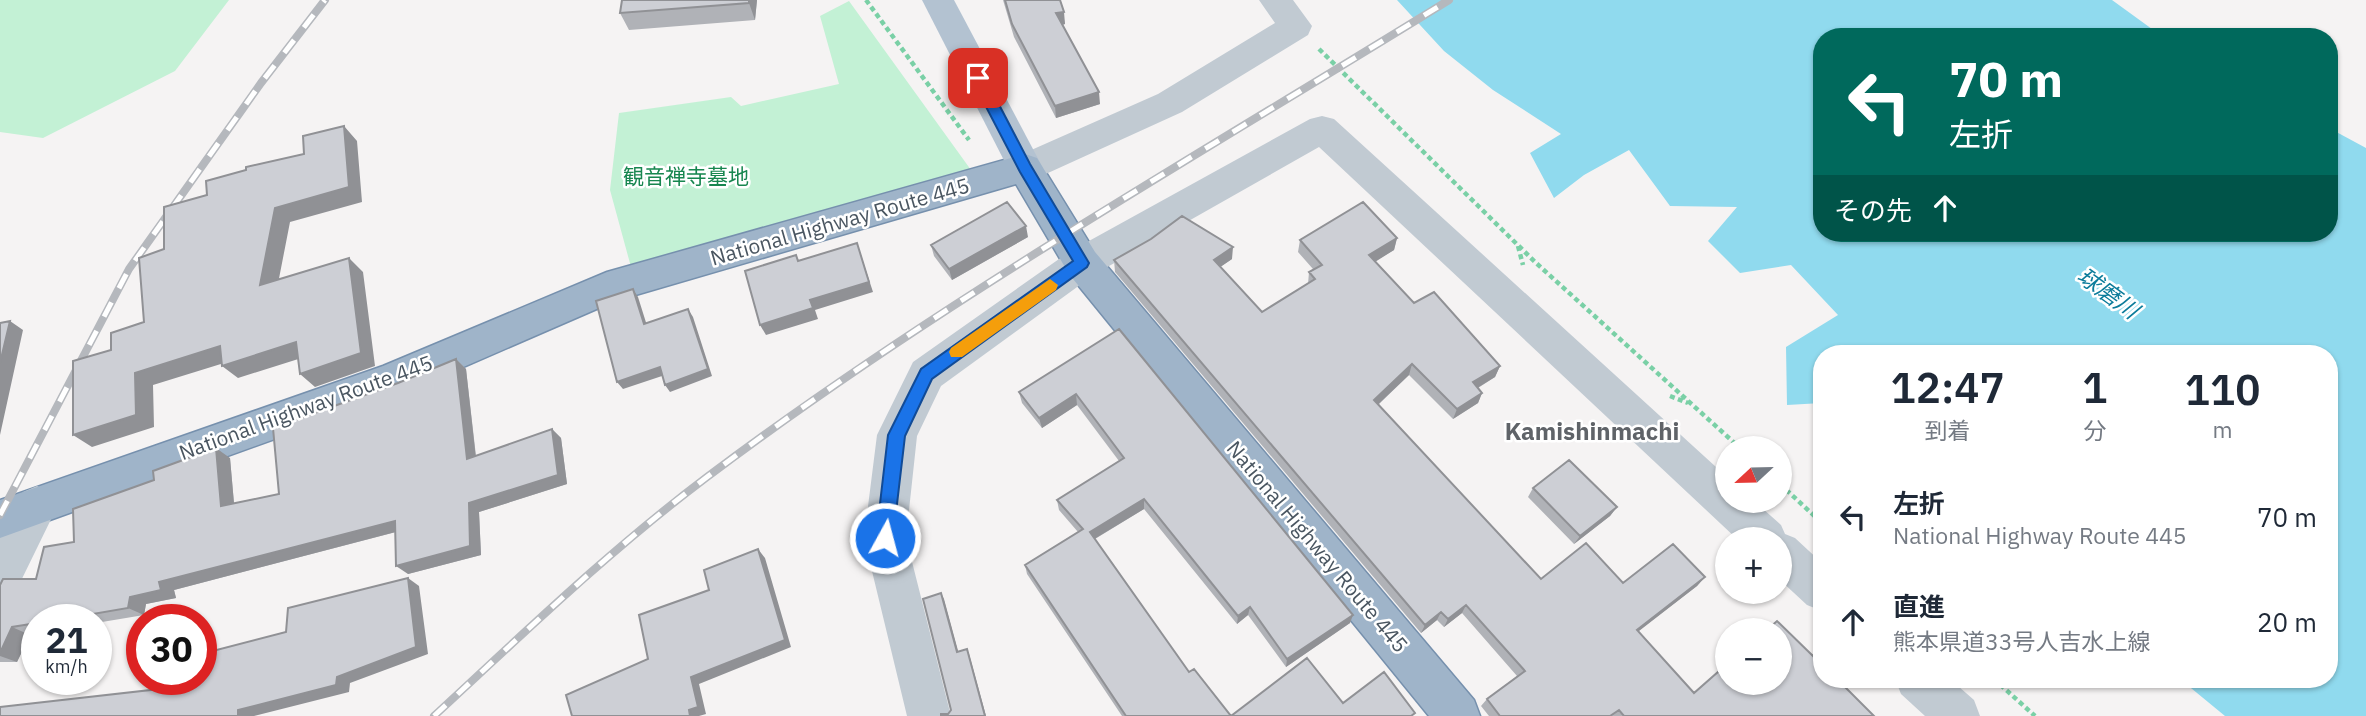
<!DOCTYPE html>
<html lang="ja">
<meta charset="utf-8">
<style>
:root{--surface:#fff;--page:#f2f2f3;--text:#1f2937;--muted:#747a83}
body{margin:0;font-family:"IBM Plex Sans","Noto Sans JP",sans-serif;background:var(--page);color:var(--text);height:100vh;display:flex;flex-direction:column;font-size:26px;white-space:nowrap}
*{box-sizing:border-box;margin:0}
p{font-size:23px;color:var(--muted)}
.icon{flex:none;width:38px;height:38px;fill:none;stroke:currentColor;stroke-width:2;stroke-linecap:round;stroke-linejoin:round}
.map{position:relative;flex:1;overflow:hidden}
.panel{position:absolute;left:1813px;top:345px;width:525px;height:343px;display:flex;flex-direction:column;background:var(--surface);border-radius:28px;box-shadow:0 2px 5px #0004}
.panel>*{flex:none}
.top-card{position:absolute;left:1813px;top:28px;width:525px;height:214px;border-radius:28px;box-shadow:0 2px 5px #0004;background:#00695c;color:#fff;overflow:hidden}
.needle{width:46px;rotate:248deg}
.fabs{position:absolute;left:1715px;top:436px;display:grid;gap:14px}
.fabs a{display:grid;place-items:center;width:77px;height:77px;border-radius:50%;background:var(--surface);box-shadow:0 2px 5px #0004;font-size:35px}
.speed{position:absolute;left:21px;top:604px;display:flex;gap:14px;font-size:35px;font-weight:700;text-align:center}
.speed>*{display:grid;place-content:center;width:91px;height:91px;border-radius:50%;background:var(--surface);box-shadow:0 2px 5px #0004;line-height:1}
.speed small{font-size:18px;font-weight:400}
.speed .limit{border:10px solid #d22;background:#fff;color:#111}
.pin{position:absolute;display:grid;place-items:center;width:60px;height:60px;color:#fff;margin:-30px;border-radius:14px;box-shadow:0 4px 10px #0006}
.me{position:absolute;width:77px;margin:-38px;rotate:7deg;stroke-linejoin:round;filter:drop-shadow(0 0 5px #0008)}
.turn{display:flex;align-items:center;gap:24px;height:147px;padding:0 21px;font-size:32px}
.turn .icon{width:91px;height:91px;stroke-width:2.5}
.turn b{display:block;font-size:49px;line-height:60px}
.then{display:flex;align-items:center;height:66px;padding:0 21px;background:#0003;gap:14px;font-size:26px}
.eta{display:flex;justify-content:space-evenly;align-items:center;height:119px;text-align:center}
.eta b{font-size:42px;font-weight:600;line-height:49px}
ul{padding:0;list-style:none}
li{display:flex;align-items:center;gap:21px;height:105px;padding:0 21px}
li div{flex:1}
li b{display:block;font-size:26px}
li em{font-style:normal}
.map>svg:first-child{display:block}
</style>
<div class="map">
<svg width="2366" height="716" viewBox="0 0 2366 716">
<rect width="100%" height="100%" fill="#f5f3f3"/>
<!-- green -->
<path fill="#c3f1d5" d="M0,0h229l-54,71 -132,67 -43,-6z
M849,1l122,169 -340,97 -21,-77 9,-77 112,-16 10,9 98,-22 -19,-68z"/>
<!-- water -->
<path fill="#90daee" d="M1397,0h715l51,37h-341v196h507v-105l37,20v568h-141l-45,-37h149v-325h-507v49l-35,2 -1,-58 52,-32 -47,-50 -51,8 -32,-32 29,-34 -67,-1 -41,-56 -45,25 -30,23 -24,-45 31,-19 -68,-44 -49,-39z"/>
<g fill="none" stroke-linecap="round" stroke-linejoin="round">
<!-- trunk casing -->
<g stroke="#7690ad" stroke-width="3">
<path id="trunk" d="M1025,154l12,4 58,94 379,448 6,16h-51l-360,-442 -53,-90 -401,117 -207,90 -408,147v-38l383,-134 224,-94z"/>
</g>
<!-- path -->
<path stroke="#7ad0a6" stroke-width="4.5" stroke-dasharray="5 3.5" stroke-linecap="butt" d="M866,0l103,140
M1319,49l216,213 205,186
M1518,246l5,19
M1670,396l18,7
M1780,484l42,39
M1994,679l41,37"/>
<!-- minor -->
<path fill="#c1cad2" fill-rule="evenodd" d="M1259,0h34l19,26 -4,9 -126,77 -145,66 -12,4 -12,-4 -6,-10 6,-10 145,-64 117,-71z
M1322,116l12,3 393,358v23h26l28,25 4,9 10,4 27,25v48l-15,-6 -27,-25v-41h-43l-418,-392 -224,127 -154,112 -24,50 -11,102 45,178h-44l-43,-178 13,-103 36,-73 156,-110 241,-133z
M37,486l14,6 7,13 -43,88 -15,6v-63l23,-44z
M1895,679h55l24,21 6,16h-55l-24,-22z"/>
<!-- primary -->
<path fill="#b3c2d1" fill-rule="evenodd" d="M922,0h32l89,168 -6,10 -12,4 -12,-4z"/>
<!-- trunk -->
<use href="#trunk" fill="#9fb4c9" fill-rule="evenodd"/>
<!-- rail casing -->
<g stroke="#b5b8bd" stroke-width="8">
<path id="rail" d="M0,515l129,-246 132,-186 64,-83
M434,716c89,-82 176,-166 273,-239 235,-177 492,-322 742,-477"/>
</g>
<!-- rail -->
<use href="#rail" stroke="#fff" stroke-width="5" stroke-dasharray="16" stroke-linecap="butt"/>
</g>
<!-- wall -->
<path fill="#b0b2b7" d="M622,0h135l-2,20 -126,10 -9,-17z
M1003,0h57l5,24 -3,1 38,79 -44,14 -42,-81z
M1028,237l-76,43 -18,-24 -3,-11z
M1397,238l-3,12 -19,11 39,42 86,63 -5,11 -17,11 4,5 -4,10 -25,16 -44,-44 -31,30 163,174 82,4 82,-6 -8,9 -59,45 56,62 118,-38 9,-7 21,36 32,32h-385l-8,-10 6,-7 30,-23 -55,-63 -18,14 -7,-7 -16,13 -306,-361 -1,-12 118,-1 -12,8 42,45 46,-28 1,-12 4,-3 -15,-17 2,-12z
M1119,329l231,294 -64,44 -38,-52 -11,9 -93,-115 -49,30 94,133 42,44h-109l-95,-142 -2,-9 53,-33 -19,-22 -2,-10 62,-39 -42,-56 -35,23 -20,-25 -3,-11z
M456,359l10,10 10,87 76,-27 9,9 6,46 -88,28 2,43 -73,19 -12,-42 -222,58 2,8 -30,6 -2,11 -48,8v-3h-59v14l-7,1 -13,27h-17v-77l36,-6 38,-37 156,-84 4,45 45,-9 119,-111z
M1533,488l84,19 -7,9 -36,28 -46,-47z"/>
<!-- shaded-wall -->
<path fill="#909195" d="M749,0h8l-2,20 -6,-17z
M1064,12l1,12 -7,2 -2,-13z
M1099,92l1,12 -44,14 -1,-12z
M344,126l13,15 5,61 -72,20 -15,77 -15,-14 15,-77z
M1026,226l2,11 -76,43 -3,-11z
M1397,238l-3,12 -27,17 2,-12z
M857,243l16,49 -58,18 3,9 -52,16 -6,-10 50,-25z
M1233,247l-1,12 -19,13 1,-12z
M349,258l14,14 12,94 -60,21 -15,-13z
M633,289l5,8 11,35 -5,-8z
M688,309l5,8 19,59 -42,16 -5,-7z
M10,321l13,9 -23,105v-72z
M296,342l15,13 -73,23 -16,-12z
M220,346l17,13 -84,26 1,42 -62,20 -19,-12 62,-62z
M456,359l10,10 11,99 -10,-9z
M1412,364l-3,11 -38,36 3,-11z
M1500,366l-5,11 -26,16 4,-11z
M660,367l5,8 -42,14 -6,-7z
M1482,393l-4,10 -25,16 4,-10z
M1076,394l1,11 -35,23 -3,-10z
M552,429l9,9 6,46 -88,28 2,43 -73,19 -12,-8z
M216,448l14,10 5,57 -14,-9z
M1144,499v10l-53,32 -1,-9z
M1617,507l-7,9 -36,28 6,-8z
M395,521l12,8 -233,61 2,8 -30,6 -2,11 -16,-7 2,-11 29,-15z
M758,549l7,9 26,89 -92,37 7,30 -7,2h-9l-1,-6 2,-33z
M1705,577l-8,9 -67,52 7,-8z
M408,578l11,8 9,68 -78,29 -1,9 -95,24h-16v-6z
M941,593l3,6 16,59 -3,-6z
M1466,605l-4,8 -18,14 4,-8z
M1250,607l-2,8 -11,9 1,-8z
M1441,612l-4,8 -16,13 4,-8z
M1353,615l-3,8 -64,44 1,-8z
M12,627l18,8 -13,27 -17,-6v-3z
M967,649l2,5 17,62h-1z"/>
<!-- building -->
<path fill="#cdcfd5" stroke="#909195" stroke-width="2" d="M622,0h127v3l-129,10z
M1005,0h55l4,12 -8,1 43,79 -44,14 -43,-82z
M344,126l5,61 -74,21 -15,77 89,-27 12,95 -61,21 -4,-32 -74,24 -2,-20 -85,27 1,42 -63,20v-74l38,-11v-17l33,-11 -5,-64 25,-9v-42l43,-12 -1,-14 40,-11v-3l58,-13 -1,-18z
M1007,202l19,24 -77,43 -18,-24z
M1363,202l34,36 -28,17 45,48 20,-11 66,74 -27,16 9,11 -25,16 -45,-45 -38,36 167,179 45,-36 37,40 50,-39 32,33 -68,53 57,63 33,-29v18h53v-52h-13l10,-9 36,35 8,-8 1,31h26l-6,5 32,32h-250l-5,-6 -9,6h-110l-13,-17 38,-28 -59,-66 -18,14 -7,-7 -16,13 -311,-365 37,-21 31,-23 51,31 -19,13 48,52 53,-33 -6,-7 13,-7 -22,-25z
M857,243l12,39 -59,18 3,8 -53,17 -15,-54 51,-16 2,6z
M633,289l11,35 44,-15 20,60 -43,16 -5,-18 -43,15 -21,-81z
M10,321l-10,42v-40z
M1119,329l234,286 -66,44 -37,-52 -12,9 -94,-117 -54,33 99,140 5,-3 37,47h-105l-101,-151 58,-36 -26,-29 67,-42 -48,-64 -37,24 -20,-26z
M456,359l11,100 85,-30 6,46 -89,28 1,43 -74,20 -1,-45 -236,61 2,8 -31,7 -2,11 -70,12h-21v3l-25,4 -12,26v-68l3,-6h33l8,-32 30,-5 -1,-33 81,-29 -1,-9 63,-23 5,58 58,-12 -6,-66 125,-45z
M1569,460l48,47 -37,29 -47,-48z
M758,549l27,91 -94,37 7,30 -9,3 1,6h-118l-6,-21 82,-36 -9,-44 70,-25 -5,-20z
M408,578l8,69 -79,30 -1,8 -98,25v6h-238v-9l159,-18v-10h42v-25l85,-22 2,-24z
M941,593l16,59 10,-3 18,67h-44v-2h7l3,-4 -28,-111z
M1307,658l36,45 41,-31 31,41 -4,3h-180z"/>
<!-- route -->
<path fill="#1a73e8" stroke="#114b97" stroke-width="2" d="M978,73l5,1 47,90 59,99 -2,4 -155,112 -27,57 -12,102 -2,5 -6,3 -6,-3 -3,-5 12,-103 33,-66 152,-108 -53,-89 -49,-94z"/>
<!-- slow -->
<path fill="#f59e0b" d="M1050,279l8,6 -2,5 -94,67h-11l-2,-5 2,-4z"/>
<g text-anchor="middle" stroke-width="5" stroke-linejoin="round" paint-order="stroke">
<!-- park labels -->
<g font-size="21" fill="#17864f" stroke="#fff">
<text x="686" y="184">観音禅寺墓地</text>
</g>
<!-- street labels -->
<g font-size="21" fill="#4a5661" stroke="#fff">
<text transform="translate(840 222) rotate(-16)" y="7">National Highway Route 445</text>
<text transform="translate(306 408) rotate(-20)" y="7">National Highway Route 445</text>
<text transform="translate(1317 547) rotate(50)" y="7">National Highway Route 445</text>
</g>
<!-- water labels -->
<g font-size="23" font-style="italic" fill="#0c7c9b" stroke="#fff">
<text transform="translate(2108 293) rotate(36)" y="8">球磨川</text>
</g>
<!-- quarter labels -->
<g font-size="24" font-weight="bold" fill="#5f6368" stroke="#fff">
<text x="1592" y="440">Kamishinmachi</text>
</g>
</g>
</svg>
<div class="fabs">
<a><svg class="needle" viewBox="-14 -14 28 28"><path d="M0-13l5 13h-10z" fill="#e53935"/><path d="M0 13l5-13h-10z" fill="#747a83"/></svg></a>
<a>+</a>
<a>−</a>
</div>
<div class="speed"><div>21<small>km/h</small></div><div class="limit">30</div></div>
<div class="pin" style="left:978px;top:78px;background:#d93025"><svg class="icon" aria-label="arrive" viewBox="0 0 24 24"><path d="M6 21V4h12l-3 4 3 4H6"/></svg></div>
<svg class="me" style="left:885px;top:538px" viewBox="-20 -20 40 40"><circle r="17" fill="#1a73e8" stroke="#fff" stroke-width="3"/><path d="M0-11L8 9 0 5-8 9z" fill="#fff"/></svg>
<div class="top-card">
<div class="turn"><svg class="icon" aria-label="left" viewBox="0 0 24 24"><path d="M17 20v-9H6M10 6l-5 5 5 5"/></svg><div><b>70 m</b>左折</div></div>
<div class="then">その先<svg class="icon" aria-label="ahead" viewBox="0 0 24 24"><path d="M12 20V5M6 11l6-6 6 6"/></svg></div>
</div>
<section class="panel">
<div class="eta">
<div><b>12:47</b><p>到着</p></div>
<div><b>1</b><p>分</p></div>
<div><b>110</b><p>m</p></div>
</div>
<ul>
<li><svg class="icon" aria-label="left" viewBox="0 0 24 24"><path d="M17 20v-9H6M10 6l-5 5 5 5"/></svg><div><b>左折</b><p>National Highway Route 445</p></div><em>70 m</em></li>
<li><svg class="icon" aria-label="ahead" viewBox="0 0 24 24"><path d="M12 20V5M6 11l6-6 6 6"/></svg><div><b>直進</b><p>熊本県道33号人吉水上線</p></div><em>20 m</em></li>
</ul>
</section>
</div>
